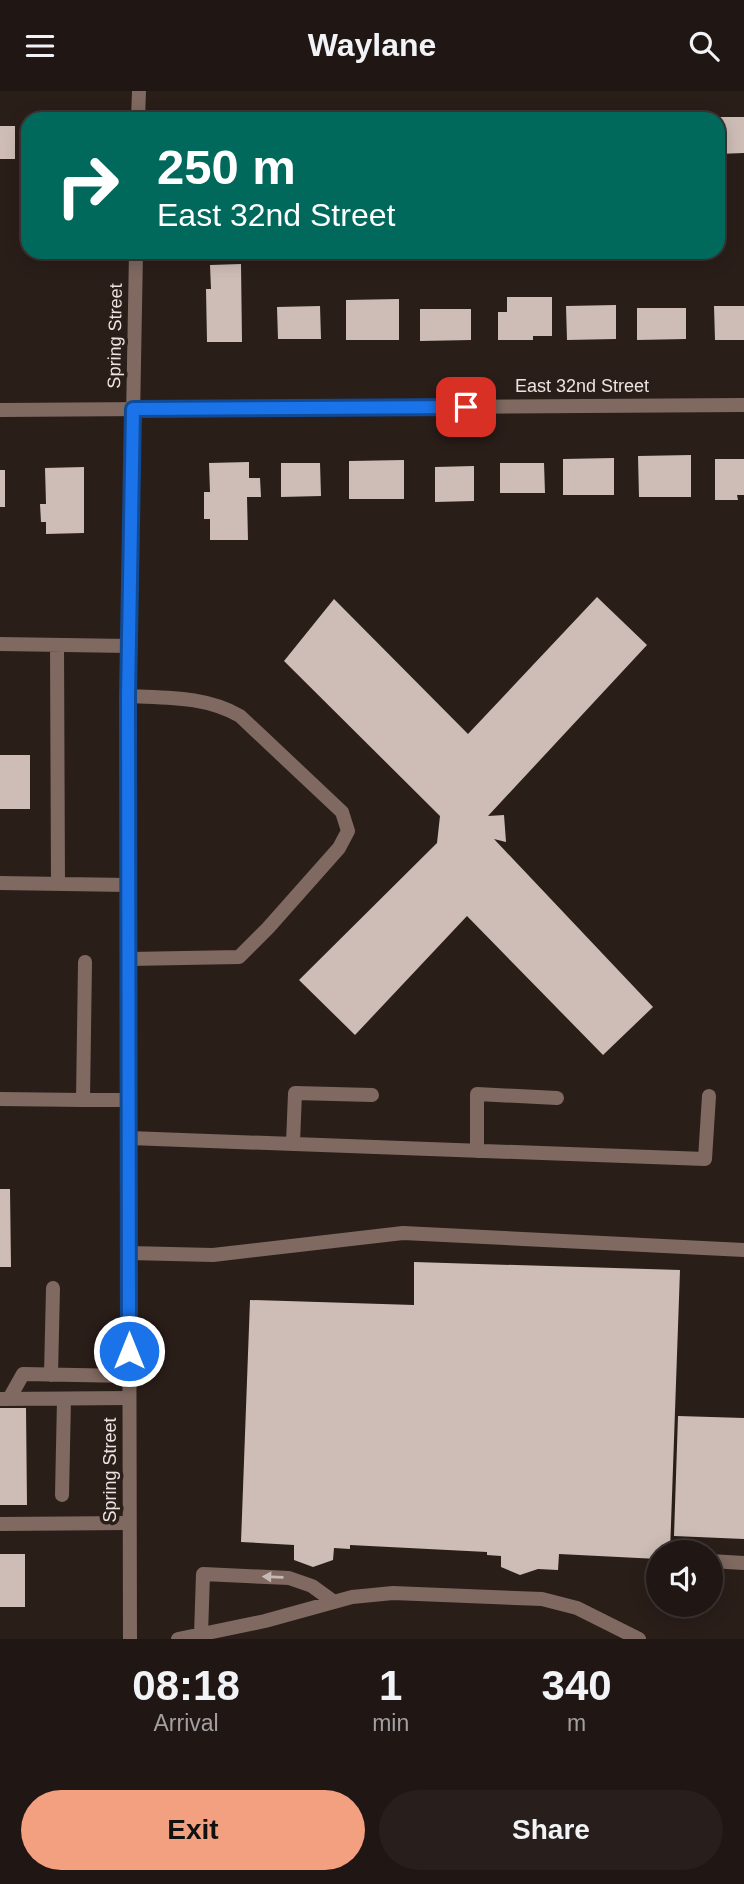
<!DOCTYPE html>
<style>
:root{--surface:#201613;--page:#281f1c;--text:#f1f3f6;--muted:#a29fa0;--line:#3d3533;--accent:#f2a080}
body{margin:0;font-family:Helvetica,sans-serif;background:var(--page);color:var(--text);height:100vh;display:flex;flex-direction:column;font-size:26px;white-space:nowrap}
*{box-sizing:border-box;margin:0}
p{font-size:23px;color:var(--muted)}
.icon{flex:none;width:38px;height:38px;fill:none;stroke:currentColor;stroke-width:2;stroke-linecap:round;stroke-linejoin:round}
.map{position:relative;height:1548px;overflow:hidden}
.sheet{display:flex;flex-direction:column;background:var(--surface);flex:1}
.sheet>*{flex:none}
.top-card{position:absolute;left:21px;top:21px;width:704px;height:147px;border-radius:21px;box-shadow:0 4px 18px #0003,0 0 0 2px var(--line);background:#00695c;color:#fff;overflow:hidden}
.tools{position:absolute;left:646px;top:1449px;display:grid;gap:14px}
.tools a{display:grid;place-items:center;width:77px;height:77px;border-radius:50%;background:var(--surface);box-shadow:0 4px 18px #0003,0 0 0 2px var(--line);font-size:35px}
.pin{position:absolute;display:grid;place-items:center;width:60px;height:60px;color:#fff;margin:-30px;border-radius:14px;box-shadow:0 4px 10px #0006}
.me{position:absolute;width:77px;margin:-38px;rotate:0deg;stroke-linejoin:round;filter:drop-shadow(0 0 5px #0008)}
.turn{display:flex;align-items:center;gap:24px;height:147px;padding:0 21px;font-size:32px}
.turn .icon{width:91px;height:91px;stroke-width:2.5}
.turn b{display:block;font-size:49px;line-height:60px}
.eta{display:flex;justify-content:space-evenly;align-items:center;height:119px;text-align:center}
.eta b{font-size:42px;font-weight:800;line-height:49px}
.action{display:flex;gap:14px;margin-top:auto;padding:14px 21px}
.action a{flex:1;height:80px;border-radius:42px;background:var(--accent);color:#111;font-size:28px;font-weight:800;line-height:80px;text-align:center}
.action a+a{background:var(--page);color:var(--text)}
header{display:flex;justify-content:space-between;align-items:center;height:91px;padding:0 21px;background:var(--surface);font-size:32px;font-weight:800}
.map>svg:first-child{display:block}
</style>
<header><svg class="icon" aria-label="menu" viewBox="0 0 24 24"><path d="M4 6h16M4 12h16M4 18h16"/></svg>Waylane<svg class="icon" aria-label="search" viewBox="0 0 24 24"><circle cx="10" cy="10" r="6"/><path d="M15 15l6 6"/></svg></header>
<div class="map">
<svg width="744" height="1548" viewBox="0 0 744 1548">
<rect width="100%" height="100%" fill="#2a1e19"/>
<!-- building -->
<path fill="#cdbdb6" d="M718,26h26v36l-26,1z
M0,35h15v33h-15z
M241,173l1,78h-35l-1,-53h5l-1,-24z
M507,206h45v39h-19v4h-35v-28h9z
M399,208v41h-53v-40z
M616,214v34l-49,1 -1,-34z
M320,215l1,33h-43l-1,-32z
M714,215h30v34h-29z
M637,217h49v31l-49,1z
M420,218h51v31l-51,1z
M691,364v42h-52l-1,-41z
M614,367v37h-51v-36z
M715,368h29v36h-7l1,5h-23z
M404,369v39h-55v-38z
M249,371v16h11l1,19h-14l1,43h-38v-21h-6v-27h6l-1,-29z
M281,372h39l1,33 -40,1z
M500,372h44l1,30h-45z
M474,375v35l-39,1v-35z
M84,376v66l-38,1v-12h-5l-1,-18h6l-1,-36z
M0,379h5v37h-5z
M597,506l50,48 -159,171 16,-1 2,27 -12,-3 159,168 -50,48 -136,-139 -112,119 -56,-55 138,-137 3,-27 -156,-155 50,-62 134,135z
M0,664h30v54h-30z
M0,1098h10l1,78h-11z
M414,1171l266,8 -10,282h-12v7l-99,-5 -1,16 -20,-1 -18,6 -19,-8v-11l-14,-1v-3l-137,-7v4l-16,-1 -1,12 -20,7 -19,-7v-15l-53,-3 9,-242 164,5z
M0,1317h26l1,97h-27z
M678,1325l66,2v121l-70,-3z
M0,1463h25v53h-25z"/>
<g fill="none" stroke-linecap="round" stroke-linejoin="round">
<!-- lane -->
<path stroke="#7f6961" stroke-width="14" d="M0,553l129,2
M57,554l1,238
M128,605c39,2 77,0 112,20l102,96 6,19 -9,17 -71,80 -29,29 -110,2
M0,792l128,2
M85,871l-2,138h46
M0,1008l83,1
M129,1047l576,21 4,-63
M293,1052l2,-50 77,2
M477,1060v-57l80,4
M129,1162l84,2 190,-22 341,17
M51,1284l2,-87
M1,1308l128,-1
M9,1308l14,-25 106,2
M62,1404l2,-96
M0,1433l129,-1
M710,1470l34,2
M201,1544l2,-61 86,4 23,8 22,16
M178,1548l87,-18 87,-24 41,-4 149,6 35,9 62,31"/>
<!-- street -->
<path stroke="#7f6961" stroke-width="14" d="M138,28l1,-28
M0,319l744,-5
M130,1548l-2,-943 8,-444"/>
</g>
<!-- one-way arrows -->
<defs><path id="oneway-solid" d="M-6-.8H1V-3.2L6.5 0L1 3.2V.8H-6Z" transform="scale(1.75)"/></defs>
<use fill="#c6b8b4" href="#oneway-solid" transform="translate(273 1486) rotate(-178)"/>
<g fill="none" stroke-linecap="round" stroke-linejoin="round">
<!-- route casing -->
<g stroke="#114b97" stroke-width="18">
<path id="route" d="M129,1260l-1,-655 5,-287 333,-2"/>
</g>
<!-- route -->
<use href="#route" stroke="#1a73e8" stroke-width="12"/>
</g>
<g text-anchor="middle" stroke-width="7" stroke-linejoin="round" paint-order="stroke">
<!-- street labels -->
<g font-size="18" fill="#ece3e0" stroke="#2a1e19">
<text transform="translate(115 245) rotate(-89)" y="6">Spring Street</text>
<text x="582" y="301">East 32nd Street</text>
<text transform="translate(110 1379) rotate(-90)" y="6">Spring Street</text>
</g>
</g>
</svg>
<div class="tools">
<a><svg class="icon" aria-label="sound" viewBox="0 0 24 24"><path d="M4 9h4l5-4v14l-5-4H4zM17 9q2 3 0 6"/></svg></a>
</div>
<div class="pin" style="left:466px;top:316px;background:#d93025"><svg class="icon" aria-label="arrive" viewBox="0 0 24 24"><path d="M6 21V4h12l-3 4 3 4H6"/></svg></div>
<svg class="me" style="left:129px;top:1260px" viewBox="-20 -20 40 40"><circle r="17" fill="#1a73e8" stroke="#fff" stroke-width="3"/><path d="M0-11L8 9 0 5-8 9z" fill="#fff"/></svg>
<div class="top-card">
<div class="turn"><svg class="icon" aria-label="right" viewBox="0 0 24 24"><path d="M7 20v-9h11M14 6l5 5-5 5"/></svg><div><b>250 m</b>East 32nd Street</div></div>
</div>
</div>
<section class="sheet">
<div class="eta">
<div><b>08:18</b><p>Arrival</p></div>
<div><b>1</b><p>min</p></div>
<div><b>340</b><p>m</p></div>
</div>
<div class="action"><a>Exit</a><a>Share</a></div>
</section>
